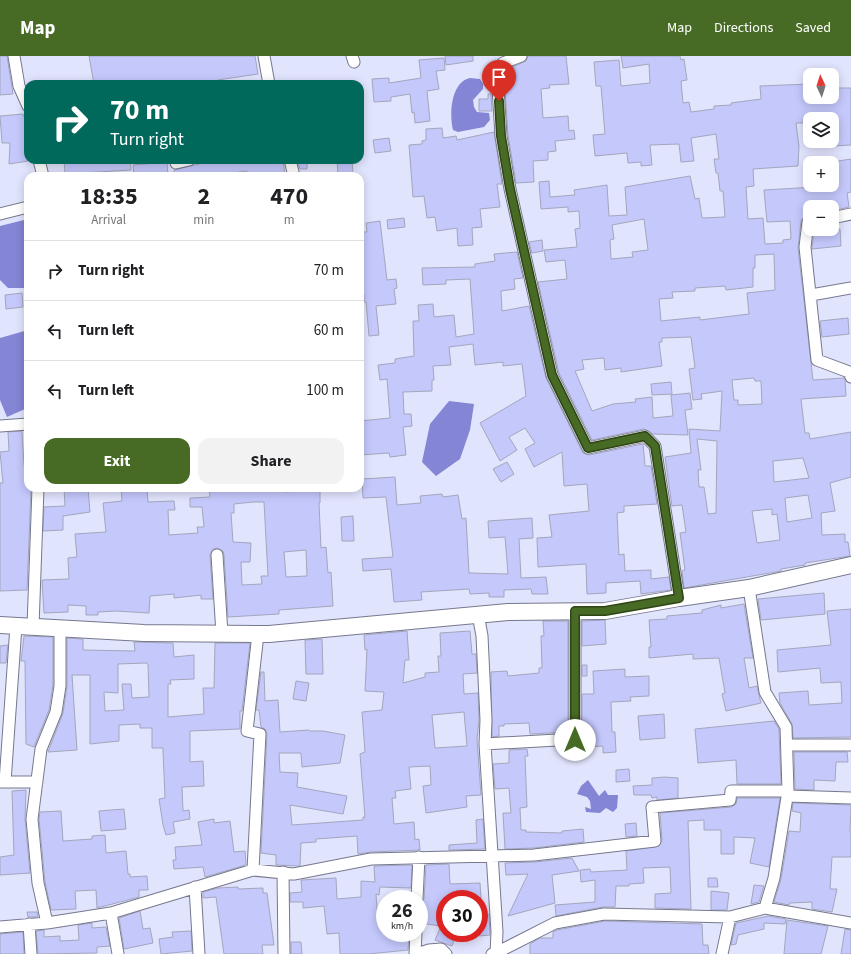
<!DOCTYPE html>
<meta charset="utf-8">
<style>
:root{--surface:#fff;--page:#f2f2f2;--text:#202124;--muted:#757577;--line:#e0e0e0;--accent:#476b24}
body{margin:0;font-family:"Source Sans 3",sans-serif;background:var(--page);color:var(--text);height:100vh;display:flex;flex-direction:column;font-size:15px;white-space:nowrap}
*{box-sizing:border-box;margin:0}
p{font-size:13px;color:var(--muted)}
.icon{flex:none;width:22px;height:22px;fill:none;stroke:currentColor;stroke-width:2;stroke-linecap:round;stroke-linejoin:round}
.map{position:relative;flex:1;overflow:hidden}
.side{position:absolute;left:24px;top:116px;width:340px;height:320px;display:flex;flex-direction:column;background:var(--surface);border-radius:12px;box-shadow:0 2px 10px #0003}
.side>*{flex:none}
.banner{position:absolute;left:24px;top:24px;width:340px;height:84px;border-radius:12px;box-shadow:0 2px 10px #0003;background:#00695c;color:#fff;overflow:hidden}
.needle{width:26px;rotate:356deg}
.buttons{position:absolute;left:803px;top:12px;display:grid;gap:8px}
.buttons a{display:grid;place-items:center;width:36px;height:36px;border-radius:8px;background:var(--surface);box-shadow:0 2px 10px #0003;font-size:20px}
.speed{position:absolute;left:376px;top:834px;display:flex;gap:8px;font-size:20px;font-weight:700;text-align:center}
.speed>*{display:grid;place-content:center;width:52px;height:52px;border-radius:50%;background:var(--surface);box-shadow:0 2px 10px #0003;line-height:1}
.speed small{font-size:10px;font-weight:400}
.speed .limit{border:6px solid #d22;background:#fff;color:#111}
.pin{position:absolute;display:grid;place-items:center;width:34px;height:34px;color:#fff;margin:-41px -17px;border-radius:50% 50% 50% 0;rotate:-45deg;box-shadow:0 0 4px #0007}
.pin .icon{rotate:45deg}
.me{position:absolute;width:44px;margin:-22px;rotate:0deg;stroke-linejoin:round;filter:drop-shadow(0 0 3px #0008)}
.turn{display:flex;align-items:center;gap:14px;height:84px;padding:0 20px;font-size:18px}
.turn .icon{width:52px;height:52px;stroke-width:2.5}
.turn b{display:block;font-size:28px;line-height:34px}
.eta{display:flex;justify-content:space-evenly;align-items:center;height:68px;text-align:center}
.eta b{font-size:24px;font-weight:700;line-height:28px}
.primary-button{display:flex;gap:8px;margin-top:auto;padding:8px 20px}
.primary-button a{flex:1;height:46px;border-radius:12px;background:var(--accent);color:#fff;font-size:16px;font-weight:700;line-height:46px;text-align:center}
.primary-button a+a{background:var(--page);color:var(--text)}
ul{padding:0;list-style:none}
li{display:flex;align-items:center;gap:12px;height:60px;padding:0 20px;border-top:1px solid var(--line)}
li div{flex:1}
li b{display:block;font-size:15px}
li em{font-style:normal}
header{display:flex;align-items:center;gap:24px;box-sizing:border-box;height:56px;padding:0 20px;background:var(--accent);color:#fff}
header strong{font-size:19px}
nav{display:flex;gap:22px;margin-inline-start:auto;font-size:14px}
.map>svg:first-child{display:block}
</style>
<header>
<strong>Map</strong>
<nav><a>Map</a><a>Directions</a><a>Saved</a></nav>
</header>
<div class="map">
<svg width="851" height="898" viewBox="0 0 851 898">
<rect width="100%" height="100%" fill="#e1e4fd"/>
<!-- water -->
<path fill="#8485d5" d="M470,22l10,1 3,5v5l-10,11 1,7 3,5 12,1 1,7 -6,7 -26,5 -5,-2c-4,-16 -2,-48 17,-52z
M28,163v69h-20l-8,-8v-54z
M28,274v75l-3,4 -18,8 -7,-17v-62z
M449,345l25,3 -4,26 -10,29 -24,17 -14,-14 8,-38z
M588,724l11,16 6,-6 3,5h10l-1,13 -4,4 -7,-4 -6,5 -14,-1 -1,-5 6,2 -1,-8 -3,-4 -10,-3 4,-8z"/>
<!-- building -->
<path fill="#c4c8fb" stroke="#a4a6bd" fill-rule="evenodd" d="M0,0h7l6,38 -13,1z
M89,0h166l3,18 -40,6v4h-124z
M445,0h28v5l-27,4z
M528,0h38l3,28 -20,1 1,3 -9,1 2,29 25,-2 1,15 5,-1 1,9 -20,2 1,10 -8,1v8l-15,1 1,21 -18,1 -8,-48 -4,-61 4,-5 18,-8z
M621,0h59l1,4 3,-1 3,21 -6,1 2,22 6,-1 2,10 23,-3v-3l17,-1v-2l30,-4 -1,-13 50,-2v13h22v-9h19v57l-19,1v-27h-29v4h-7l3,23 -1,20 -45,3 1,17 -8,1 2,32 15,-1 2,26 18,-1v-3l8,-1 -1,-18 -23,1 -3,-32 68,-4v-24l19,-3v33l-4,1 2,14 -16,4 -1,-10 -22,2v11l-5,2 -4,5 -3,27 15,132 31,-2 1,2 1,16 -45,3 4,34h4l1,6 41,-7v45l-21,6 5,28 -14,2 1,22 23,-1v8h3l2,14 -45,7v2l-24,4v2l-97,17 -2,-17 3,-1 -5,-37 6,-1 -4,-27 -10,1 -7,-49 26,-4 -2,-24 31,2 2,-40 -21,3 1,5 -9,1 -4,-31 6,-1 -4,-31 -29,1v4h-3l3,24 -41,6v-4l-16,2 -1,-12 -22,2 2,9 -9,2 17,40 21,-7 23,-2 -1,-3 17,-2 1,21 20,-2 -2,-21 19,-2 2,16 -7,1 3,25 -35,-1 -9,-5 -52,11 -33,-67 -21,-91 29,-3 -2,-19 -19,2 -2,-12 33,-3 -2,-18 5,-1 -1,-17 -11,1v-5l-27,2 -2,-27 10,-1 1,16 25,-2 -1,-5 33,-5 2,31 18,-1 -2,-28 65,-11 5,23 4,-1 3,20 23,-1 -2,-26h-3l-2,-18h-2l-2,-14h5l-3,-25 -25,4 3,23 -13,1 -2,-18 -29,1 2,20 -11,1v-4l-13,1 -1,-10 -32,3 -2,-21 12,-1 -4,-48h-5l-2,-24 25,-2 2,26 29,-3 -1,-19 -26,4zM644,163l4,31 -16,2 1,5 -22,2 -1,-19 4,-1 -2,-14zM774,198l1,36 -28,3 2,21 -49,6v-3l-39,4 -2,-22 14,-1 -1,-6 23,-1v-3l30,-2 1,4 27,-3v-19h2v-13zM754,322l1,3h6l1,23 -24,1v-5h-4l-2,-20zM697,383l20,2 -1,72 -8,1 -4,-27h-5l-1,-17h3zM803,402l6,20 -35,4 -1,-21zM808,439l4,23 -25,4 -2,-24zM772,453v6l5,-1 3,26 -23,3 -5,-32z
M444,2l1,12 -9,1 3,18 -12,2 3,30 -15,2 -1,-11 -2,1 -2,-19 -19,3v4l-17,1 -2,-23 17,-1v5l32,-5 -2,-18z
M488,38h3l1,17h-13v-12h9z
M23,58l5,12v35l-19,3 1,-21h-8l-2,-27z
M442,72l1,10 13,-2 1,4 37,-8 8,52h-5l3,23 -20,2 2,18 -10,1 1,17 -15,1 -1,-18 -20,3 -2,-14 -8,1 -3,-22 -11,1 -4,-52 13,-1v-3l4,-1v-11z
M389,82l2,13 -16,2 -2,-13z
M64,104h16l1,3 49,-3 1,10 -66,4z
M215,104h68l2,16h-25l-1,-3 -11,2 -1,-4 -22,3 1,2h-51l-1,-6z
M297,104h10v9h-7z
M337,104h15l1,13 -15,2z
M167,106l1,13 -34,1 -1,-11z
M404,162l1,9 -17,2 -1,-9z
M380,165l7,59 9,-1 1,9 -3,1 2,15 -20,2 3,29 -10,1 -3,-34h-2v-8h-4v-46h3l-1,-16h5l-1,-9z
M814,173h26l1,17 -29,3z
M542,184l1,11 -11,2 -3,-11z
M517,196l6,26 -9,1 1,10 -14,2 1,20 27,-5 17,72 37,75 6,2 54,-11 2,22h6l6,38 -33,2v6l-7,1 2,42 5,-1 1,17 26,-1v9l18,-2 2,13 -30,4 -1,-13 -34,2v10l-19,1 -1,-30 -48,3 -1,-29 15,-1 -3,-22 40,-4 -2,-27 -23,2 -2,-34 -28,15 -9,-18 10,-6 -10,-15 -16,9 8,13 -17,11 -20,-38 46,-27 -4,-32 -19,2v-4l-28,3 -2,-21 -24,3 2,18 -18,1 1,14h-2v11l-29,1 1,22h7l1,12 -9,1 3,28 -16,2 -1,-4 -29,2v-34l30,-3 -3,-39 -7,1 -2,-15 17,-2v-4l19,-3 -1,-35h6l-1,-16 15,-1 1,13 20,-2 2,22 18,-3 -4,-55 -24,1v4l-23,1 -1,-17 53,-1v-3l20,-3 -1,-7z
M22,237l1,14 -17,2 -1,-14z
M848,262l1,16 -27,3 -2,-16z
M671,326l1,12 -20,1 -1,-11z
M22,375l2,34 4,-1v24h3l-4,102 -27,1v-108h3l-3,-31 9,-1 -1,-19z
M507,406l7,12 -13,8 -8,-13z
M395,421l2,28 24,-2 -1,-7 22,-2 1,3 15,-2 4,24 4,-1 3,55 39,1 -3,-37 -16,1 -1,-17 44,-3 1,20 -14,1 2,39 25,-1 2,17h-16l-1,-5 -27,1v7h-15v-4l-19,1 -1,-5 -48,3 1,8 -28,2 -3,-33 -28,2 -1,-12 31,-2 -7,-60 -23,1 -1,-19z
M64,432h24l2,24 -27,4v14l-20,1 1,-24 21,-1z
M147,432l1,14 26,-1 1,9h-7l1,25 29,-2 -1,-6h7l-2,-20h-12v-9l20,-1 -1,-9h76v4l35,-3v14h-1l2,45 5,-1 2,26 3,-1 2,34 -54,4v4l-51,3 -4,-62 -1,-4 -6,-3 -4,1 -3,6 3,44h-12v-4l-27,3v-4l-24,2 -1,17 -33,-2 -18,1v3h-12v-9l-18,-1v7l-24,1 -2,-33 27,-1 -1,-21 9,-1 -2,-23 31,-2 -3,-29 19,-2 -1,-12zM253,446h11l4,74h-7l1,8 -20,1 -1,-23h9l1,-19 -18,-1 -2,-29h3v-9zM306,494l1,26 -21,1 -2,-25z
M353,460l1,25h-12l-1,-24z
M824,537l1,21 -64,6 -3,-21z
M744,548l9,54h-9l5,30 8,-2 4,17 -35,8 -4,-17 3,-1 -6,-35 -26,1v-5l-44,4v-11h2l-2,-27 18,-1v-3l35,-3v-3l19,-5v3z
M851,553v128l-58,1 -1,-14 -12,-21 -1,-10 29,-2 1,14 33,-2 -1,-21 -20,1 -1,-15 -42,4 -1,-22 54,-5 -4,-34z
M605,564l1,24 -24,2v-25z
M543,565h25v111l-38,2 -1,-11 -25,1v2h-5v10l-7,1 -1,-65 16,-1 1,5 31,-3v-5h3l-1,-32h3z
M407,575l2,29h-4l-2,23 22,-6v-4l14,-1 -1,-16h3l-1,-23 30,-2 2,23h4l1,19 -14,1 1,20 14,-1 1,27 -2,19 4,56 -15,1 1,11 -41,6 -3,-27 8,-1 -1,-19 -21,1 2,22 -16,2 1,7h-4l2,26 20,-2 1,18 4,-1 1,11 -49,2 -13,2 -1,-18 -41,3v3l-15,1 -1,23 -24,-1v-10l-15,-2 6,-119 -2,-5 -4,-2 -2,-17h-3l5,-38h3l1,29 13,-1 2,32 29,-2 1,1h13l22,4 -5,28 -38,4 -1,-14h-22l1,19 18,1 -1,14 50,9 -4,18 -53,-9 2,20 71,-5v-3h2l-5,-63 5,-2 -3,-40 20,-2 2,-18 -19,-1 2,-42 -2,1 -1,-15zM464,656l3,34 -32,2 -3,-33z
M24,580l29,1v48l-4,25 -15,37 -8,-3 -1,-83h-4z
M67,582l16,1v11l52,1 -1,-9 39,1 1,14 20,-2v24l-24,1 1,4h-3v33l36,-3 -1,-26h11l1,-45h35l-8,68h-2v18l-50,2v31l13,-1 1,25 -22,1 1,24 6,-1 1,9 -17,3 2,11 -9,2 -3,-10 -4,-26 6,-1 -2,-47v-3h-11v-20h-12v-4l-21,1v16l-29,3v-69h-18l5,75 -29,2 15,-39 4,-27zM146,607l2,1 1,33 -17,1 -1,-14h-9l2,26 -19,1 -1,-19 14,1v-29z
M322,583l1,35h-17l-1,-34z
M8,589l-2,18h-6v-17z
M582,609h5v11h-5z
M625,613v8l24,-1v20l-19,1 1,4 -20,1 1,30h3l1,20 -13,1v-7l-16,1 -1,-13 -4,1v-41h12l-1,-23z
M296,625l13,2 -3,18 -13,-2z
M664,658l1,24 -25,2 -2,-24z
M774,665l5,8 2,55h-44l-1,-24 -38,3 -3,-34z
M527,693l1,7h-3l2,51 -7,1 1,22h5v2l36,1v-2l21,-2 1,13 -50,6 -29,1 -2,-36h8l-2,-25 -14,1 -2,-25 16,-1v-13z
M794,696h53l1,10h-12l-1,19 -21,-1v10l-19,-1z
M629,713l1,12 -14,1v-12z
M665,721l13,1v20l-21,2v-3l-5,1 -1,-3h-17l-1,-9 19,-1v-7z
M26,734l-1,29 5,54 -30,2v-18l14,-2 -2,-64z
M737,742h43l-11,69 -19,-4 5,-25 -21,-1v17h-13v-24h-17v-10l-16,1 3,88 -36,-1v-14l16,-1 -1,-26 -27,1 1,15 -15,1v2h-13l-1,21h-12l-47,9 -1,-11 40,-3v-22l-14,2 -1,-12 10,-1 1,3 36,-2 -1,-19 33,-5 3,-6 -2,-27 71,-6 5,-3z
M793,747l58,2 -1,27h1v25h-19l-2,32h7l-5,23 -20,-3v-7l-22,1 -1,2 -15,-3 7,-23 8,-48 11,1 1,-19 -9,-2z
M124,753l2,20 -25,2 -2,-20z
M61,755l2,30 29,-2v-3l13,-1 1,18 20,-2 2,23h2v3l17,-1 1,14h-9v7l-42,11 -1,-18 -21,1 1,18 -25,1 -6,-28 -6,-63 1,-7z
M214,763v4l16,-2 4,31 11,-1 1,14 -41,12 -2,-10 -29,2 -1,-9h3l-1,-13 27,-2 -4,-23z
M483,763l2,30 -36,1v-5l28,-2 -1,-23z
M636,767l1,13 -11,1 -1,-13z
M572,802l7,13 -27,4 3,28 -47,13 20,-42 -22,1 -1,-12 30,-1z
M449,808l1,20 30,-1 1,16h-36v34h12l-5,13 -17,-6 6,-14 -22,-3 2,-17 -2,-1 5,-6 2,-34z
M412,809l-1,23 -31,-1 -1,8 -3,-1 2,28 7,-1v12l1,2 23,-2 -1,17 -40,4h-28l-1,-21 -12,1 -3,-28 -21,2v-6h-13v-9l12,-1 -1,-12 35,-2 1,21 24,-2v-16l14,1 -1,-16z
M708,822h9l1,9h-10z
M754,829l10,1 -5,16 -8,2z
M238,831v2l25,-1v5h4l7,52h-12l1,9h-39l-8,-57 -13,1v-6l15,-4z
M711,835l18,2 -2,17h-16z
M140,855l3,18 7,-1 3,15 -29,6 -5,-31z
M27,856h10l1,5h-10z
M489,858l1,21 -11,1v-21z
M768,860l18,3 -1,5 -21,-1v6l-26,6 -2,9 -5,1 5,-22z
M787,864l41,6 -7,28h-37z
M605,865l97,3 1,21h5l1,9h-179v-10l10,-6h13v-6l4,-2z
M92,867v5l14,-1 4,19 -13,1v6l-59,1 -2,-23 8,-1v7l16,-1v5l19,-1 -1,-15z
M845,873l6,1v24h-10z
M191,875l1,20 -31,3 -2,-15 14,-2 -1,-5z
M23,876l1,22h-24v-20z
M291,886h10l1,12h-11z"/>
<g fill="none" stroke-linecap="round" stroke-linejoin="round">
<!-- street casing -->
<g stroke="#76788e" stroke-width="13">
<path id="street" d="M14,0l5,30 9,20
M264,0l5,28
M352,0l2,6
M521,0l-18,7 -6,9 4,64 9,53 42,186 36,73 57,-12 10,10 24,152
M39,104l4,16
M290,104l4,16
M176,107l13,-3
M0,158l28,-7
M832,162l19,-4
M810,165l-2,1 -3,25 12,113 32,12 2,5
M811,239l40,-7
M0,370l28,-2
M217,499l5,79
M749,532l16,104 21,35 2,64 -14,87 -9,30
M478,558l4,22 4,84 -1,24 12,188 -1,21 -4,1
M33,571l5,-139
M60,573v57l-4,26 -15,37 -9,70 6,64 9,40 64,-10 7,41
M485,688l90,-5v-128
M787,689h64
M0,726h37
M5,726l11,-156
M787,740l64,2
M253,814l7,-136 -13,-3 11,-97
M283,816l1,82
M195,831l4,67
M417,843l2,-42
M111,857l142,-43 41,4 77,-15 163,-4 121,-14 -3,-34 78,-7 1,-9h57
M29,868l2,30
M0,871l47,-4
M415,898l1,-21
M417,898l12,-4 12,-1 5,5
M498,898l-2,-1 59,-30 49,-9 126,3 35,-9 86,15
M722,898l8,-37"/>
</g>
<!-- secondary casing -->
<g stroke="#76788e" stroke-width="18">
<path id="secondary" d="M0,569l144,8 125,1 239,-22 97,-1 74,-13 70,-10 102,-23"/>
</g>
<!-- street -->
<use href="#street" stroke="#fff" stroke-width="11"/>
<!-- secondary -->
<use href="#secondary" stroke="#fff" stroke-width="16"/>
</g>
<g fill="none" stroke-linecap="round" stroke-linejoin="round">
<!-- route casing -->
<g stroke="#2e4617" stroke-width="10">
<path id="route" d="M499,45l2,35 9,53 42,186 36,73 57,-12 10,10 24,152 -74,13h-30v129"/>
</g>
<!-- route -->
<use href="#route" stroke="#476b24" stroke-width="7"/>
</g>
</svg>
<div class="buttons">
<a><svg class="needle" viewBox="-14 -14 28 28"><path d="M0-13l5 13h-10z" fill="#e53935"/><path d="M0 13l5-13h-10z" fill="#757577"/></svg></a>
<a><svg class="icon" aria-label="layers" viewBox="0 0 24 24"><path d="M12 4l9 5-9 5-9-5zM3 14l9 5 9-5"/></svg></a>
<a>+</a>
<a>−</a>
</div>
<div class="speed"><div>26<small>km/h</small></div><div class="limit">30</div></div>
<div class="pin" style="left:499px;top:45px;background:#d93025"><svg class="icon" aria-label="arrive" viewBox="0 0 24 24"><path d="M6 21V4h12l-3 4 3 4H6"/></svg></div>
<svg class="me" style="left:575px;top:684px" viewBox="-20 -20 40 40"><circle r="19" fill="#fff"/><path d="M0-13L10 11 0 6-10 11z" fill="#476b24"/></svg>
<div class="banner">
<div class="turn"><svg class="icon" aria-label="right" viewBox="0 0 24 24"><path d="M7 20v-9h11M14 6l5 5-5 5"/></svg><div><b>70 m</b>Turn right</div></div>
</div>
<section class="side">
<div class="eta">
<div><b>18:35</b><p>Arrival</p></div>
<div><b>2</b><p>min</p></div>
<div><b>470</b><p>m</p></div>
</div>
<ul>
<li><svg class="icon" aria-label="right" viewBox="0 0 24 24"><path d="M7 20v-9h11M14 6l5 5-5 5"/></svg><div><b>Turn right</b></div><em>70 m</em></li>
<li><svg class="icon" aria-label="left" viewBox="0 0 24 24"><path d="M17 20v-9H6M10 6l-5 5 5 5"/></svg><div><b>Turn left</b></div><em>60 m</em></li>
<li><svg class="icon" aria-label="left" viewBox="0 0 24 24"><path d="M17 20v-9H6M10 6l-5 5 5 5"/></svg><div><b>Turn left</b></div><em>100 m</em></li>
</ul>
<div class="primary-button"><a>Exit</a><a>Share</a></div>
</section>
</div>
